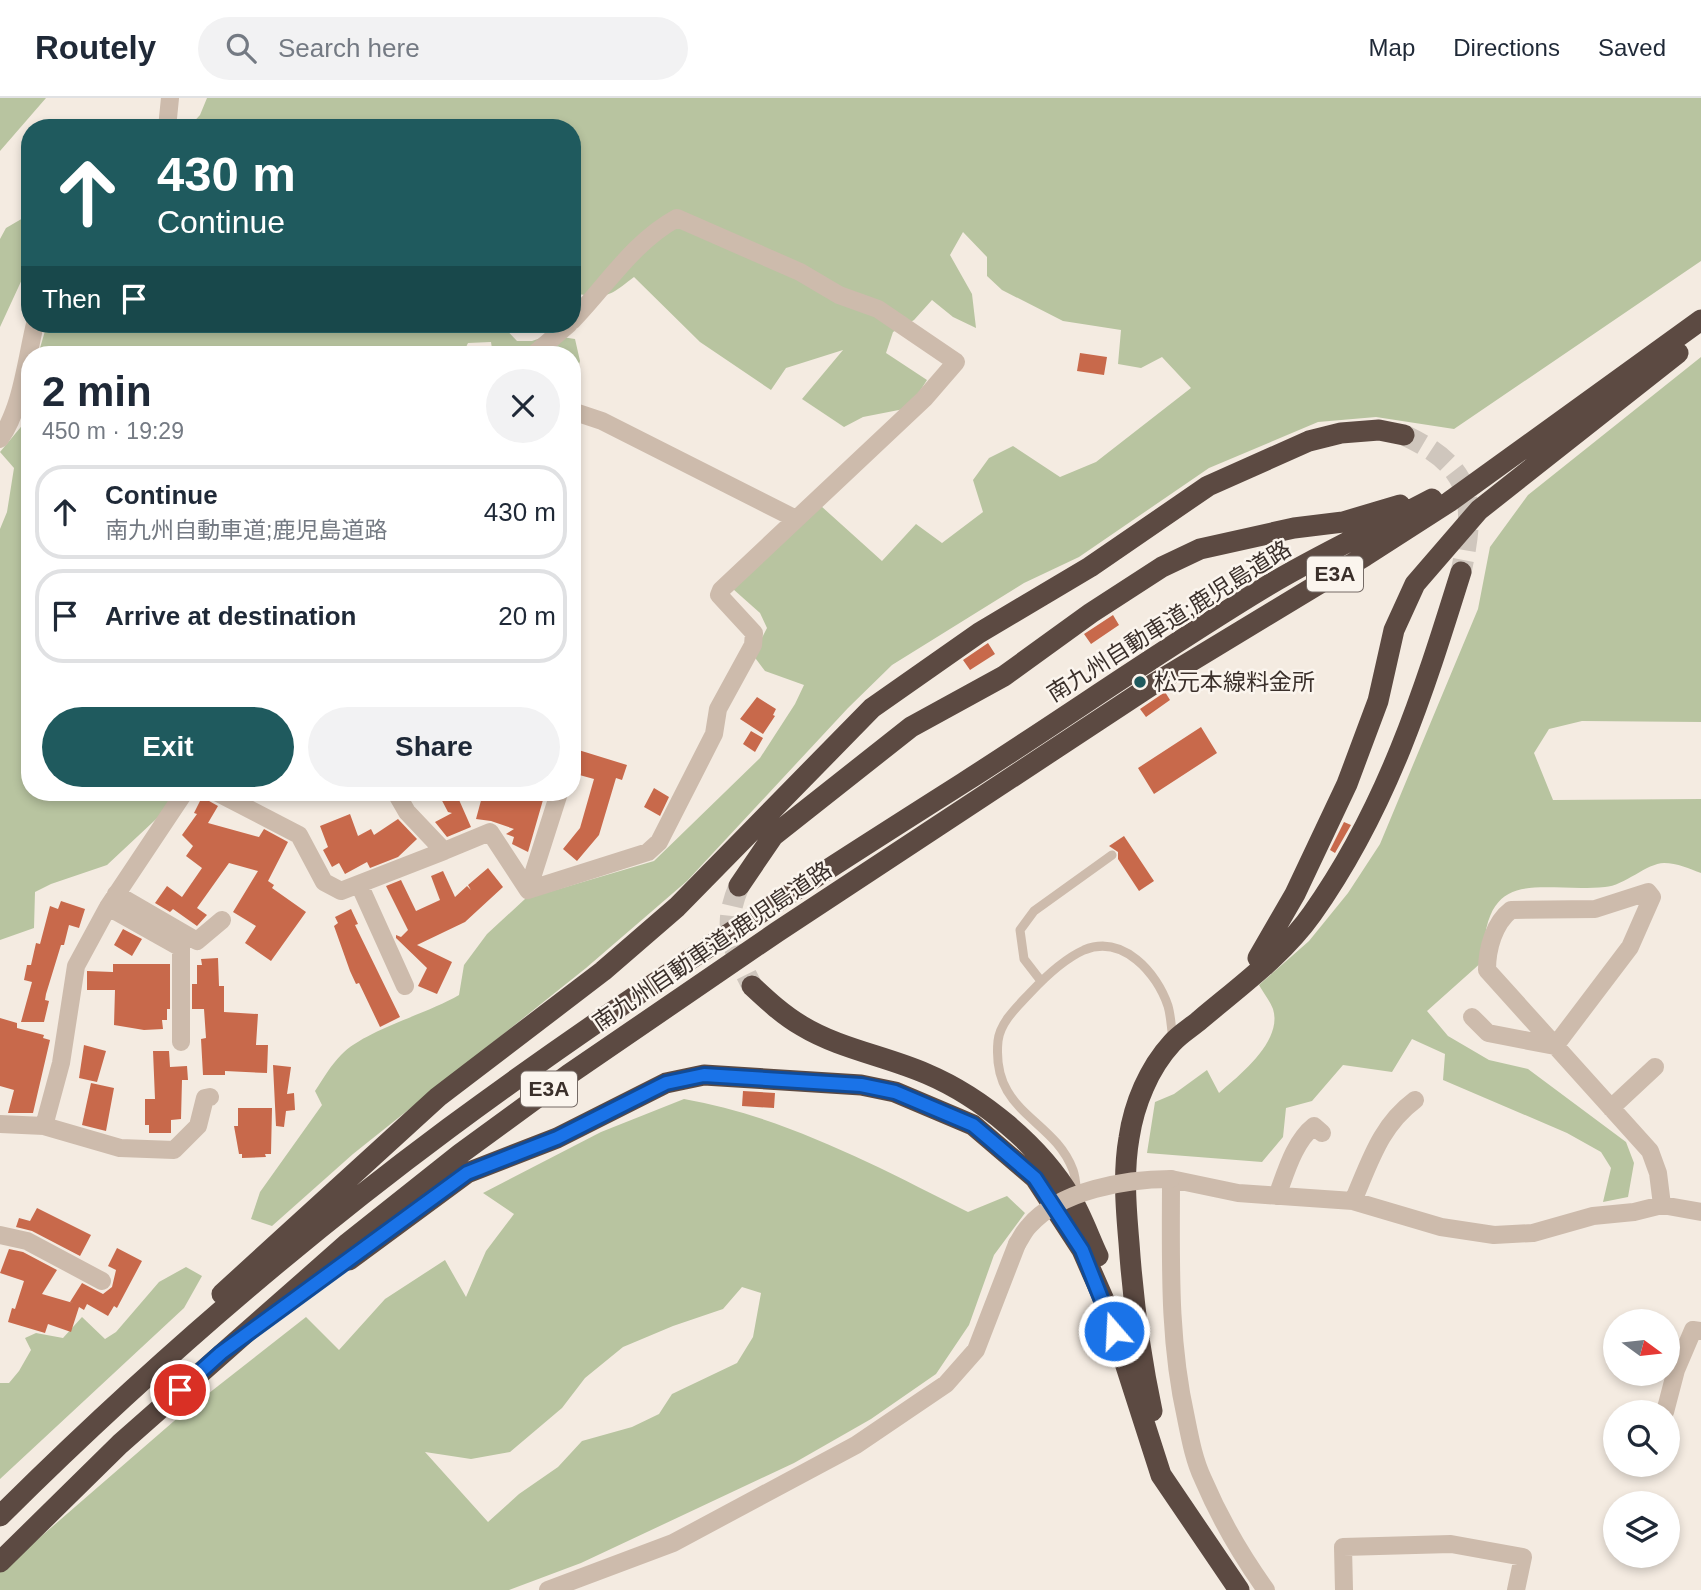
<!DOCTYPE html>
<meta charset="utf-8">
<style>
:root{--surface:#fff;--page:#f2f2f3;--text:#1f2937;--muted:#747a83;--line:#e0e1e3;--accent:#1f5a5e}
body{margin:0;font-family:Helvetica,"Noto Sans JP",sans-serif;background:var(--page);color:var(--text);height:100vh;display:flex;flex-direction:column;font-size:26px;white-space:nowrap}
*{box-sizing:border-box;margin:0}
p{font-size:23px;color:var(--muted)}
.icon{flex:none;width:38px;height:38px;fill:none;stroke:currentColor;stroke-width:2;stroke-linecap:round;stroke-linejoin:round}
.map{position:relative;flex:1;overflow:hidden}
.sheet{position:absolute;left:21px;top:248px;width:560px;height:455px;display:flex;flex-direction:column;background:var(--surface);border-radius:28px;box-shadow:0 4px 10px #0003}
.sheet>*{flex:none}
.banner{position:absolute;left:21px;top:21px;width:560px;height:214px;border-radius:28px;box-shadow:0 4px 10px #0003;background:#1f5a5e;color:#fff;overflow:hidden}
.needle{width:46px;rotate:105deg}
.buttons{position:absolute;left:1603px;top:1211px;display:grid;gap:14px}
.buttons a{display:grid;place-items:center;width:77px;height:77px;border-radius:50%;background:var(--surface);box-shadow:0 4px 10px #0003;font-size:35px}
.pin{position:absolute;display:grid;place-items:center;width:60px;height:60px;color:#fff;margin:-30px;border:4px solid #fff;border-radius:50%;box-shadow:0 2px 7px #0007}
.me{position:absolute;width:77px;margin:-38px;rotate:341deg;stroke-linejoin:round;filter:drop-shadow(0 0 5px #0008)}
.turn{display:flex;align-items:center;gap:24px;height:147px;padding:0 21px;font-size:32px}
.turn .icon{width:91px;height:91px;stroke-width:2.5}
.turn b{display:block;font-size:49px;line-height:60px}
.then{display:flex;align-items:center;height:66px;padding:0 21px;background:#0003;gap:14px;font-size:26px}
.round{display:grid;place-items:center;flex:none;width:74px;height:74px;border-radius:37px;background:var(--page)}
.head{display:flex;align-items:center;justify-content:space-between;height:119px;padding:0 21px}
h1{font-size:42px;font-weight:800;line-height:52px}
.action{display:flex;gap:14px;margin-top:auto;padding:14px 21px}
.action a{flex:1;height:80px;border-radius:42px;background:var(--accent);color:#fff;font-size:28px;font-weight:800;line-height:80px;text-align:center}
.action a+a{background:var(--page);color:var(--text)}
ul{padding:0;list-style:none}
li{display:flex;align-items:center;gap:21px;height:94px;margin:0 14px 10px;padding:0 7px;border:4px solid var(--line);border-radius:28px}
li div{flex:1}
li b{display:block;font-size:26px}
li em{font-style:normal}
header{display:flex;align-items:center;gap:42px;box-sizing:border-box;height:98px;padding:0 35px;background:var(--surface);border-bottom:2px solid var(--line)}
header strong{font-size:33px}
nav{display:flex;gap:38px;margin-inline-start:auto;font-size:24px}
.search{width:490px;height:63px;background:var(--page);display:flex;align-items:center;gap:18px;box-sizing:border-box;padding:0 24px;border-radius:38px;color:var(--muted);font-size:26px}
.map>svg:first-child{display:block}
</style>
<header>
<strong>Routely</strong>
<div class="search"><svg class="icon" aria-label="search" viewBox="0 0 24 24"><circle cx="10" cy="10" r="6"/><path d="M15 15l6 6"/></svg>Search here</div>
<nav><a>Map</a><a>Directions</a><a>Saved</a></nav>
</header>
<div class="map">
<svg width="1701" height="1492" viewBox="0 0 1701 1492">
<rect width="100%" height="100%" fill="#f4ebe1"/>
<!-- green -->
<path fill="#b8c4a0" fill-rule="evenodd" d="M0,0h46l-46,53z
M207,0h1494v163l-247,168 -78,-12 -58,5 -109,46 -130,89 -55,26 -132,82 -44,43 -161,173 -101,87 -233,186 -81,72 -21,-7 9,-27 62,-87 -7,-14c8,-12 16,-26 26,-36 24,-25 86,-41 118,-60l5,-30 23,-31 38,-35 129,-38 106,-103 35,-54 9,-19 -39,-14 -12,-16 14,-27 -7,-15 -27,-24 88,-83 61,55 34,-37 26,19 41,-31 -10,-32 16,-22 24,-12 47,31 36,-15 95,-74 -29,-31 -21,11 -23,-4 3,-34 -58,-9 -61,-31 -15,-14v-19l-24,-25 -13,23 22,39 4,34 -23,-11 -21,-17 -18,20 -21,12 -7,21 41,27 -18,28 -46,9 -19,10 -42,-28 41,-49 -57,18 -15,22 -71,-48 -66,-65c-27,21 -28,22 -62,16v-165h-384l12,-13z
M30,116v48l-30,65v-88l6,-11z
M47,226h454l16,17h15l17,-6 26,4 5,22 -5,19h-3v-25h-79l-2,-13 -23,1 -6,12h-424z
M1701,259v365l-119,-1 -33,8 -15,24 19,47 148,-1v74c-11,-4 -24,-10 -37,-10 -17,0 -40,23 -59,24 -68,6 -120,-23 -122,74l-56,50 21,25 41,24 39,9 98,73 8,21 -6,34 -25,5 8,-34 -10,-16 -34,-19 -124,-53 2,-26 -33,-15 -20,33 -49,-7 -31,36 -26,7 -3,29 -21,25 -115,-9 8,-51 19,-8 33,-24 12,23c21,-18 64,-52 54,-84 -3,-8 -10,-17 -14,-24l50,-44 39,-48 32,-49 98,-235 12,-62 38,-52z
M30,318v377h154l-77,72 -56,19 -16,8 -1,36 -34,12v-411l7,-17 7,-44 -14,-16z
M684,1001c99,17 195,68 284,113l39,-16 18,17 -31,42 -25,70 -33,49 -65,45 -77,44 -213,100 -72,27h-509v-18l181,-157 125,-98 33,33 46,-51 60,-39 21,37 20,-46 28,-37 -31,-21 118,-61zM742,1189l19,6 -8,44 -16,26 -65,31 -13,20 -27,13 -50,14 -24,26 -39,27 -31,28 -63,-70 46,7 39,-7 52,-44 23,-30 38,-31 50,-21 50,-17z
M186,1169l16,9 -18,32 -184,171v-96h9l10,-12 12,-21 -6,-12 11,-5 27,5 19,-21 23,22 11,-7 43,-50z"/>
<!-- building -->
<path fill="#c8694b" d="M1080,255l27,4 -3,18 -27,-4z
M1113,517l6,10 -28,19 -7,-10z
M988,545l7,11 -25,16 -7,-10z
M1165,594l5,8 -24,17 -6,-8z
M757,599l19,12 -3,6 2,1 -12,18 -23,-15z
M1201,629l16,26 -63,41 -16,-26z
M751,633l12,7 -8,14 -12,-8z
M572,650l55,17 -5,15 -6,-2 -17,57 -22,26 -14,-12 17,-21 14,-49 -22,-6z
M654,690l15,9 -9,19 -16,-9z
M438,695h18l15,34 -24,10 -12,-15 17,-9 -4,-1z
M483,695l37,7 2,-7h23l-17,59 -16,-8 2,-7 -8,-3 8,-5 -23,-8 -15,-2z
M202,699l16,9 -10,17 51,14 5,-8 24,13 -20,39 6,4 -2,3 34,24 -35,49 -26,-18 11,-17 -23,-14 25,-41 -29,-8 -32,45 10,7 -10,11 -24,-17 -3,3 -15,-9 12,-17 15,11 20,-29 -16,-12 7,-10 -11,-11 15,-21 -3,-1z
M350,716l8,22 13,-7 3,6 24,-16 19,20 -19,18 -28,11 -3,-6 -22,12 -6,-11 -7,4 -9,-17 5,-3 -8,-21z
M1344,724l7,3 -16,28 -5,-3z
M1124,738l30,45 -15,10 -21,-32v-7l-9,-6z
M488,770l15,19 -38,35 -48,23 35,17 -15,32 -19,-8 9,-18 -31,-30v-3l5,2 7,-7 -22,-44 15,-6 15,31 24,-11 -9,-24 12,-5 12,26 12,-11 4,4 -3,-5z
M61,803l24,8 -6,19 -10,-3 -5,20h-3l-15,49 -1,6 4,1 -5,21h-23l11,-40 -8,-2 3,-15h4l5,-22 4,1 10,-38 8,3z
M351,811l7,15 -3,1 45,92 -20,10 -21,-44 -3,1 -6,-13 -16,-45 4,-3 -3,-6z
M123,831l19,10 -10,17 -18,-11z
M218,860l1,28h5v26l34,2 -2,31h12l-1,28 -42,-2v4h-22l-2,-36 5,-1 -2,-29h-12v-25h5v-19h5l-1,-6z
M113,866h57v45h-3v11h-5l1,9 -19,1 -30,-5 1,-35h-28v-19l26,1z
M0,920l17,5v5l27,7 -1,3 7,2 -17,73h-25l6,-23 -14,-4z
M84,947l22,6 -9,31 -18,-4z
M153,953h16l1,16 17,-1 1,14h-6l-1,39 -10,1v13h-22v-8h-4v-26h10z
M273,967l18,2 -4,27 7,-1 1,17 -9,1 -2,16 -8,-1z
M91,985l23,5 -8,43 -24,-6z
M743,993l32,2 -1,15 -32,-2z
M238,1010h34l-1,46h-6l1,3 -24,1v-4h-3l-5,-28h4z
M37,1110l54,27 -11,21 -48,-25 -16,-4 3,-9 11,3z
M117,1150l25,13 -25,47 -3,-2 -6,10 -21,-12 -3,6 -5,-3 -8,25 -23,-8 -3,9 -37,-11 4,-14 3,1 9,-28 -24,-8 9,-24 14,3 34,18 -15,24 31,9 -3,-1 12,-19 21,11 9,-7 4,-17 -8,-4z"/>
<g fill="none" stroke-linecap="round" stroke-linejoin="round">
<!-- motorway-tunnel -->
<path stroke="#cfc6bd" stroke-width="21" stroke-dasharray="21 10" stroke-linecap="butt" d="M1404,337c70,33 72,66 57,137
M739,788c-18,43 -6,62 13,100"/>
<!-- service -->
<path stroke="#cdbbac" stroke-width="9" d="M1041,883l-17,-22 -4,-29 14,-19 78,-56
M1077,1099c-1,-9 -1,-19 -4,-27 -20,-53 -82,-56 -75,-129 2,-19 20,-35 32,-48 15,-16 34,-34 54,-43 39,-16 73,23 84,56 3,10 3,21 5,32"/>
<!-- minor -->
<path stroke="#cdbbac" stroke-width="18" d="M533,257l36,-31
M572,313l30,10 194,98
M218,695l81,42 25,47 17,9 103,-40 -37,-39 -11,-19
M444,753l46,-19 38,58 120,-38 11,-10 55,-108 4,-25 35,-64 1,-12 -35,-38 2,-5 203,-191 32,-37 -78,-53 -39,-14 -39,-23 -123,-54c-44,24 -71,68 -105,103
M359,786l46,102
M528,792l31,-97
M116,796l81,47 25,-21
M108,809l73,41v94
M1472,919l16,16 67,13 75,-99 22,-50 -4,-5 -53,17 -84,1c-17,13 -24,39 -24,60l163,181 8,22 4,32
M1611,1010l44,-41
M0,1026l44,2 17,-63 15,-97 32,-59 76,-114
M44,1028l76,22 54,2 24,-24 7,-28 5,-1
M1277,1098c9,-24 17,-54 37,-70l8,7
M1353,1103c17,-39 27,-75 62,-101
M0,1137l27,6 75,40
M1665,1314l11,-42 17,-40 8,1
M548,1492l125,-47 183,-98 90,-61 30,-34 41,-106
M1266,1492c-25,-35 -46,-71 -63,-111 -9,-19 -13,-41 -17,-61 -18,-80 -15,-158 -15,-239l67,14 115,8 88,26 53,8 39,-2 60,-17 41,-4 28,-7 39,7
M1344,1492l-1,-43 108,-3 72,13 -7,33"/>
<!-- tertiary -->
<path stroke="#cdbbac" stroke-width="18" d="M167,30l3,-30
M0,341c22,-32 26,-78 35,-115"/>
<!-- motorway -->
<path stroke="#5c4a42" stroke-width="21" d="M739,788l34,-50 138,-109 93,-51 87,-63 71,-46 38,-18 94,-21 49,-6 57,-17
M1258,860l37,-64 52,-110 31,-83 16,-71 21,-46 64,-74 199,-157
M752,888c15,14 31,29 50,40 38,23 84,30 125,48 54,23 114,72 144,124 11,18 18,39 27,58
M349,1162l118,-87 90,-35 109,-55 38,-8 157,10 34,7 78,33 62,53 47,72 25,57 54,168 78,115
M222,1196l216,-197 165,-126 74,-64 195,-199 107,-75 111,-66 118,-81 101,-45 32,-8 38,-3 25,5
M1152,1313c-12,-56 -19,-111 -23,-168 -3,-34 -6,-71 0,-105 5,-34 20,-70 43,-95 8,-9 20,-16 29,-24 38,-32 82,-64 111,-105 75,-106 111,-220 149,-342
M0,1418c140,-139 290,-270 449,-388 166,-123 339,-234 514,-345 102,-65 201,-135 304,-197 53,-32 110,-58 165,-87
M0,1464l120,-118 228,-201 112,-89 108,-79 209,-143 375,-247 213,-129 84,-54 252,-182"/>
<!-- minor-bridge -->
<path stroke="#cdbbac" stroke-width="18" d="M1017,1146c4,-6 7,-13 12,-18 31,-36 97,-47 142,-47"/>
</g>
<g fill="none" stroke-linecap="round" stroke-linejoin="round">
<!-- route casing -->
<g stroke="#114b97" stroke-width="18">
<path id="route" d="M180,1292l41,-37 246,-180 90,-35 109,-55 38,-8 157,10 34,7 78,33 62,53 47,72 32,81"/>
</g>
<!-- route -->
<use href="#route" stroke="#1a73e8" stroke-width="12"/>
</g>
<!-- markers -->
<circle fill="#1f5a5e" stroke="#fbf5ee" stroke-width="2.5" cx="1140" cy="584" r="7"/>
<g text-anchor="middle" stroke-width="5" stroke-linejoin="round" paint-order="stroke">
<!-- shield labels -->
<g fill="#fbf5ee" stroke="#756b66" stroke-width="2">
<rect x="1307" y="458.5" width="56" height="35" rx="5"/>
<rect x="521" y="973.5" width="56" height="35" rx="5"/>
</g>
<g font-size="21" font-weight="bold" fill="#3b302b">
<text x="1335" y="483">E3A</text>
<text x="549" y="998">E3A</text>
</g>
<!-- street labels -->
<g font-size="23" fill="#3b302b" stroke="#fbf5ee">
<text transform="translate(1169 523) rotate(-32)" y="8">南九州自動車道;鹿児島道路</text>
<text transform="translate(712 848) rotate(-34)" y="8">南九州自動車道;鹿児島道路</text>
</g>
<!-- poi labels -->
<g font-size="23" fill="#3b302b" stroke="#fbf5ee" text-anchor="start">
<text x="1154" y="592">松元本線料金所</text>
</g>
</g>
</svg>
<div class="buttons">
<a><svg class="needle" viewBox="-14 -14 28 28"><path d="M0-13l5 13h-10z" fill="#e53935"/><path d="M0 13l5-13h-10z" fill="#747a83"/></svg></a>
<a><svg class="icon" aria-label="search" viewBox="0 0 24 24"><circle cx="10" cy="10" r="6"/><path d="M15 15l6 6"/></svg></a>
<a><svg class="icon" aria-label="layers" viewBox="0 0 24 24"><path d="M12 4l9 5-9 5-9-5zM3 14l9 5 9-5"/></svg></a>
</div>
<div class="pin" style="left:180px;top:1292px;background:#d93025"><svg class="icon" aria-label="arrive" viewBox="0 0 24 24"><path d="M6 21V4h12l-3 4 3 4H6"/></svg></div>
<svg class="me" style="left:1114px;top:1233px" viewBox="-20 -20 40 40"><circle r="17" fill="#1a73e8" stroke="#fff" stroke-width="3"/><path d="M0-11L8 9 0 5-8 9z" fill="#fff"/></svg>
<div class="banner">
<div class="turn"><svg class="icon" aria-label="ahead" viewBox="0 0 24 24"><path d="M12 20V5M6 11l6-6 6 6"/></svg><div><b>430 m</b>Continue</div></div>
<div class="then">Then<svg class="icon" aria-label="arrive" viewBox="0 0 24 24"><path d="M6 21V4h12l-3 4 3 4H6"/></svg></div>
</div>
<section class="sheet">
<div class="head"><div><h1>2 min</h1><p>450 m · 19:29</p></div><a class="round"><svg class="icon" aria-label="close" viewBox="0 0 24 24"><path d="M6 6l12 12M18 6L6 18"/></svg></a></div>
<ul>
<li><svg class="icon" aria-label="ahead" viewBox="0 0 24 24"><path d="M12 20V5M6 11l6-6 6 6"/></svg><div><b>Continue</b><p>南九州自動車道;鹿児島道路</p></div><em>430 m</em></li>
<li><svg class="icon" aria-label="arrive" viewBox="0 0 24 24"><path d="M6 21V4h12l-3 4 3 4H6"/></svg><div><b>Arrive at destination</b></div><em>20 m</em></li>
</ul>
<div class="action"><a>Exit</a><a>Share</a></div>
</section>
</div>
